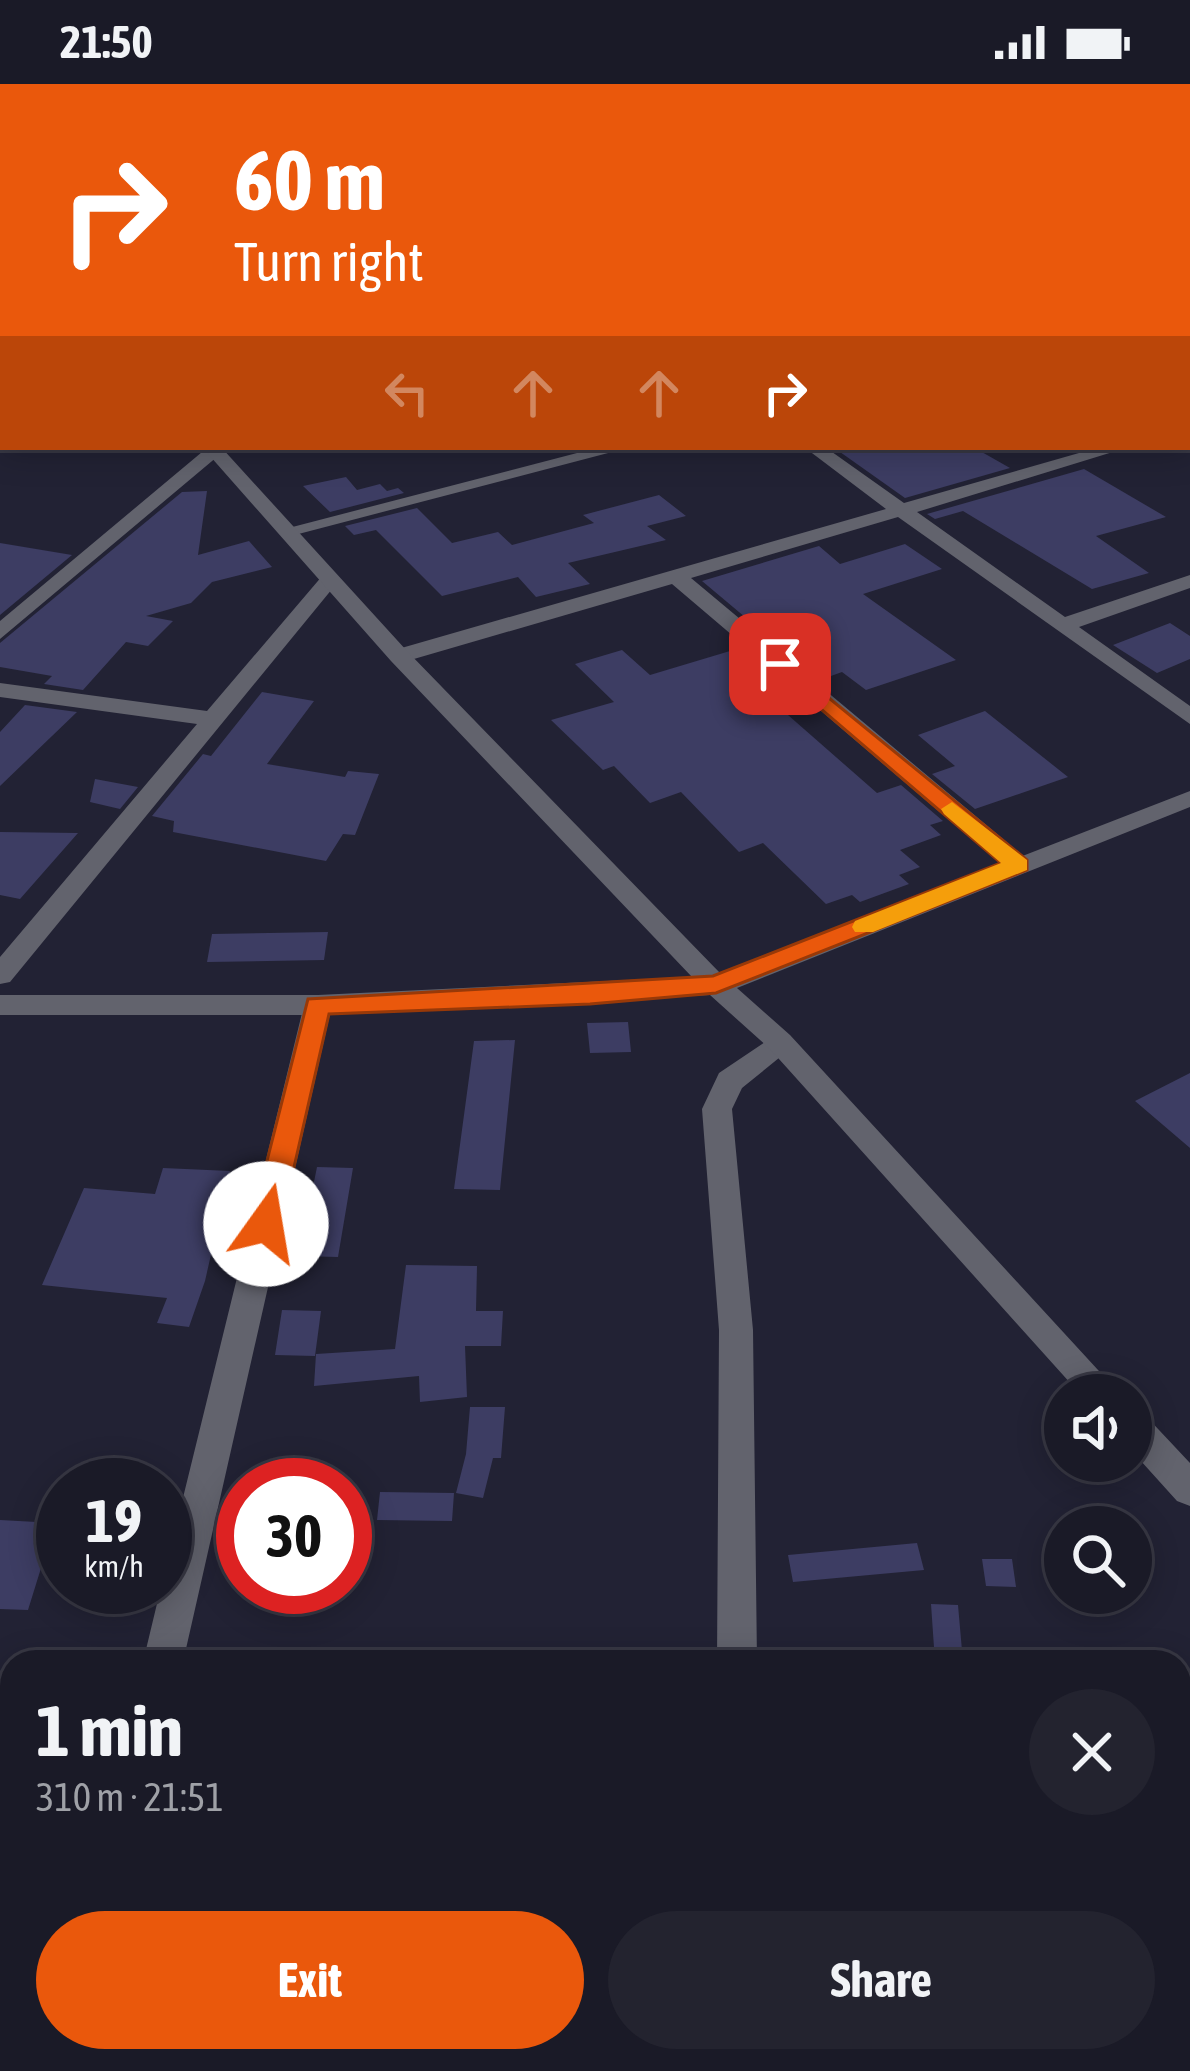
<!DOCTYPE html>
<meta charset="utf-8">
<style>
:root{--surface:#1a1a27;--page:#23232f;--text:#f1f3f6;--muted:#9fa1a7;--line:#383844;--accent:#ea580c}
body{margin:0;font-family:"Asap Condensed",sans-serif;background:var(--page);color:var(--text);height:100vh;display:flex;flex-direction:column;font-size:45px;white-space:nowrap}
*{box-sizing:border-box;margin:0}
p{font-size:39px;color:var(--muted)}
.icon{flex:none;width:66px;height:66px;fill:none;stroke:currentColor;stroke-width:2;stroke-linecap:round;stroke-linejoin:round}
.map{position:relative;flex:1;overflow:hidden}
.side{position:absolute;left:0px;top:1566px;width:1191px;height:423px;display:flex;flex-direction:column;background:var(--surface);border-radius:36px 36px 0 0;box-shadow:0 6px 30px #0003,0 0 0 3px var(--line)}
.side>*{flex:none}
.banner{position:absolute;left:0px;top:0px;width:1191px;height:366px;box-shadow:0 6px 30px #0003,0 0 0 3px var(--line);background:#ea580c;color:#fff;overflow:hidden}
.fabs{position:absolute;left:1044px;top:1290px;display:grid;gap:24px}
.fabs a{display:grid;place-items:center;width:108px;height:108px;border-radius:50%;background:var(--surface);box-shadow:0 6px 30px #0003,0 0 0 3px var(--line);font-size:60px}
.speed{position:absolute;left:36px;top:1374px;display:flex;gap:24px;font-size:60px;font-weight:700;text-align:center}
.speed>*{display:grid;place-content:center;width:156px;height:156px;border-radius:50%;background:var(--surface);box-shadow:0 6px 30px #0003,0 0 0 3px var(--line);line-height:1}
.speed small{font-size:30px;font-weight:400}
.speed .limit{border:18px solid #d22;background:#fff;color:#111}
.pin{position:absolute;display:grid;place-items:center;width:102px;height:102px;color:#fff;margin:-51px;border-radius:24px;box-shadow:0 6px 18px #0006}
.me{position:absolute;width:132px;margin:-66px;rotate:13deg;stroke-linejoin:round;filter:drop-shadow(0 0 9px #0008)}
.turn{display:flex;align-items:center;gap:42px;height:252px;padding:0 36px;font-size:54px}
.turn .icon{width:156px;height:156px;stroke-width:2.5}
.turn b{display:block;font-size:84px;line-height:102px}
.lanes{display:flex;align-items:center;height:114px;padding:0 36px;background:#0003;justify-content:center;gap:60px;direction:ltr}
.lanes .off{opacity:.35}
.round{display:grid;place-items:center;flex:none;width:126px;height:126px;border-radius:63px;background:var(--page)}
.overview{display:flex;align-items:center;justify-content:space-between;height:204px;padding:0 36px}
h1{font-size:72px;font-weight:700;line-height:90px}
.primary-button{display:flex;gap:24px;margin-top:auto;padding:24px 36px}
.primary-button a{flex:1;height:138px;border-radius:72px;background:var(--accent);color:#fff;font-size:48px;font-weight:700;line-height:138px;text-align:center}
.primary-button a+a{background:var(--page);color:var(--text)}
.status{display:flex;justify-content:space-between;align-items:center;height:84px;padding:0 60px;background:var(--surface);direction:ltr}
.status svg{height:33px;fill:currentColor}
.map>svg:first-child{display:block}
</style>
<div class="status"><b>21:50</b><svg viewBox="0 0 49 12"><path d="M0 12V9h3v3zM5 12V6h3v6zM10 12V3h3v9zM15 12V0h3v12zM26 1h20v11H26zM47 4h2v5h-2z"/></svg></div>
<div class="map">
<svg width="1190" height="1987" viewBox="0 0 1190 1987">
<rect width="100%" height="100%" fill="#222234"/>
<!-- building -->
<path fill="#3d3d63" d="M833,363h140l37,21 -105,30z
M1084,385l82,48 -70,19 53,37 -57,16 -129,-78 -28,8 -8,-5z
M346,393l11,13 23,-6 7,7 11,-3 6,5 -74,19 -27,-26z
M207,407l-9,64 51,-14 23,26 -60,15 -21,21 -45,13 27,5 -25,25 -22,-4 -43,48 -39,-6 8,-8 -52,-9v-24l182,-151z
M659,411l27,21 -39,10 19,14 -98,23 22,21 -54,13 -18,-20 -76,19 -66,-66 -22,5 -9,-9 72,-18 35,35 46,-11 14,13 82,-22 -11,-8z
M0,459l72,12 -72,60z
M905,460l37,25 -79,25 93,66 -90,30 -24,-18 -22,8 -118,-99 117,-35 21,18z
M1170,539l20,13v23l-33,14 -44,-28z
M740,564l50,43 -9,3 11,11 -12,3 97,85 24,-8 42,36 -13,4 11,10 -41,15 20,17 -21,8 10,9 -49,18 -8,-7 -26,9 -63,-61 -24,9 -58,-60 -31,11 -36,-37 -11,4 -52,-50 63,-18 -39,-38 47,-14 28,25z
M262,608l52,9 -47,63 78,13 3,-6 31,3 -24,61 -12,-1 -17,27 -153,-29 1,-11 -22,-5 51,-62 8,2z
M25,621l52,7 -77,74v-54z
M985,627l83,66 -93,32 -43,-35 23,-8 -37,-31z
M95,695l43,8 -18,22 -30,-7z
M0,748l78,1 -58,66 -20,-4z
M328,848l-4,28 -117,2 5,-28z
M628,938l3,30 -41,1 -3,-30z
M515,956l-15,150 -46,-1 20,-148z
M1190,989v75l-55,-47z
M317,1083l36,1 -15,89 -39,-1z
M163,1084l67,3 -25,110 -16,46 -32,-4 10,-25 -125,-13 42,-97 71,6z
M406,1181l71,1 -1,45h27l-2,35h-36l2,51 -47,5 -1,-26 -105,10 2,-32 79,-5z
M282,1226l39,1 -6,45 -40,-1z
M470,1323h35l-4,51h-8l-10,40 -27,-5 10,-39z
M380,1408l74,1 -2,28 -75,-1z
M0,1436l55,3 -27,87 -28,-1z
M917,1459l7,27 -131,12 -5,-27z
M982,1475h30l4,28 -30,-1z
M931,1520l27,1 5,57h-28z"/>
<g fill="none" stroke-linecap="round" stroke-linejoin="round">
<!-- minor -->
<path fill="#62636d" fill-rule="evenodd" d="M72,0h14l2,3h-14z
M244,0h15l2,3h-15z
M1082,0h17l3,3h-17z
M1188,46h2v8h-2z
M1188,71h2v8h-2z
M3,79v8l-3,1v-8z
M1188,143h2v9h-2z
M1188,216h2v10h-2z
M208,363l16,4 -224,188v-18z
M600,363h31l-344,90 -10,-6z
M804,363h21l79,56 196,-56h29l-212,65 148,105 125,-42v13l-111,39 111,79v18l-292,-207 -207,61 336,281 4,6 -4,6h-18l-337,-287 -265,77 -8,2 -11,-7 3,-5 495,-142z
M330,489l7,2v8l-327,399 -10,2v-27l197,-233 -197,-27v-14l207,28 116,-136z
M318,911l14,10 -149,657h-40l18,-75h4v-16l139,-566z
M780,948l15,10 -5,7 -48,39 -10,21 21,221 4,332h-40l2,-332 -17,-221 17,-36z
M41,1977h48l-2,10h-48z
M717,1977h48v10h-48z"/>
<!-- tertiary -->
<path fill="#62636d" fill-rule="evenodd" d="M653,0h15l3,3h-15z
M0,124h3v12h-3z
M1188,255h2v11h-2z
M202,363h19l186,204 313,322 470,-182v16l-453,181 53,47 331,360h-40l-311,-346 -60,-54 -392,20h-318v-20h318l374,-18 -301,-316z
M1131,1325l13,5 46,49v43l-13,-5 -46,-51z"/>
<!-- secondary -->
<path fill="#868796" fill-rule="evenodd" d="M1190,0v7l-7,-4z
M3,225v10l-3,1v-10z"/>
</g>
<!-- route -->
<path fill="#ea580c" stroke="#983908" stroke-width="3" d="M780,574l247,202v10l-311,123 -126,11 -261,10 -48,210 -4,8h-21l-5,-8 57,-225 405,-23 288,-113 -228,-195v-8z"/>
<!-- slow -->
<path fill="#f59e0b" d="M952,718l75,58v10l-154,62h-18l-3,-5 3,-6 146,-58 -57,-49 -3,-5z"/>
</svg>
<div class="fabs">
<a><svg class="icon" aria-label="sound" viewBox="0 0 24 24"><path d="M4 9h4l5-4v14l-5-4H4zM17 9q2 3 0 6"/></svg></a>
<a><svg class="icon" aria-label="search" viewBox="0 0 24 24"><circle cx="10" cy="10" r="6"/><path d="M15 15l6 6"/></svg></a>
</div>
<div class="speed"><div>19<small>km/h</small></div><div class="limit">30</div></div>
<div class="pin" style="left:780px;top:580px;background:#d93025"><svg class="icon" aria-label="arrive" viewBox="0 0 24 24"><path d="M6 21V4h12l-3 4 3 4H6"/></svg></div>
<svg class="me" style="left:266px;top:1140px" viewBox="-20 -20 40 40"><circle r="19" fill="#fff"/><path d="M0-13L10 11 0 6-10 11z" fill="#ea580c"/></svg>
<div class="banner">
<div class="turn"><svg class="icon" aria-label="right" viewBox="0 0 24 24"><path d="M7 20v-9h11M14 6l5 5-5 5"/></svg><div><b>60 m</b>Turn right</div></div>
<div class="lanes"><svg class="icon off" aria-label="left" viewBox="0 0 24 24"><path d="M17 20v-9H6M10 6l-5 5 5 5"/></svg><svg class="icon off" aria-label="ahead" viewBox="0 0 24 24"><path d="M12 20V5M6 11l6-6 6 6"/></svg><svg class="icon off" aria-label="ahead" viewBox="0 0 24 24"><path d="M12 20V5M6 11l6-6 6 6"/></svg><svg class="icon" aria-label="right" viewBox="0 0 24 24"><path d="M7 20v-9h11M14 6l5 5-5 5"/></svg></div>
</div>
<section class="side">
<div class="overview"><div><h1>1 min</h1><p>310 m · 21:51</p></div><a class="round"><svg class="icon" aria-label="close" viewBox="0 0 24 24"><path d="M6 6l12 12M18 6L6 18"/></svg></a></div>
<div class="primary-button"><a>Exit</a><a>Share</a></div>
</section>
</div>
